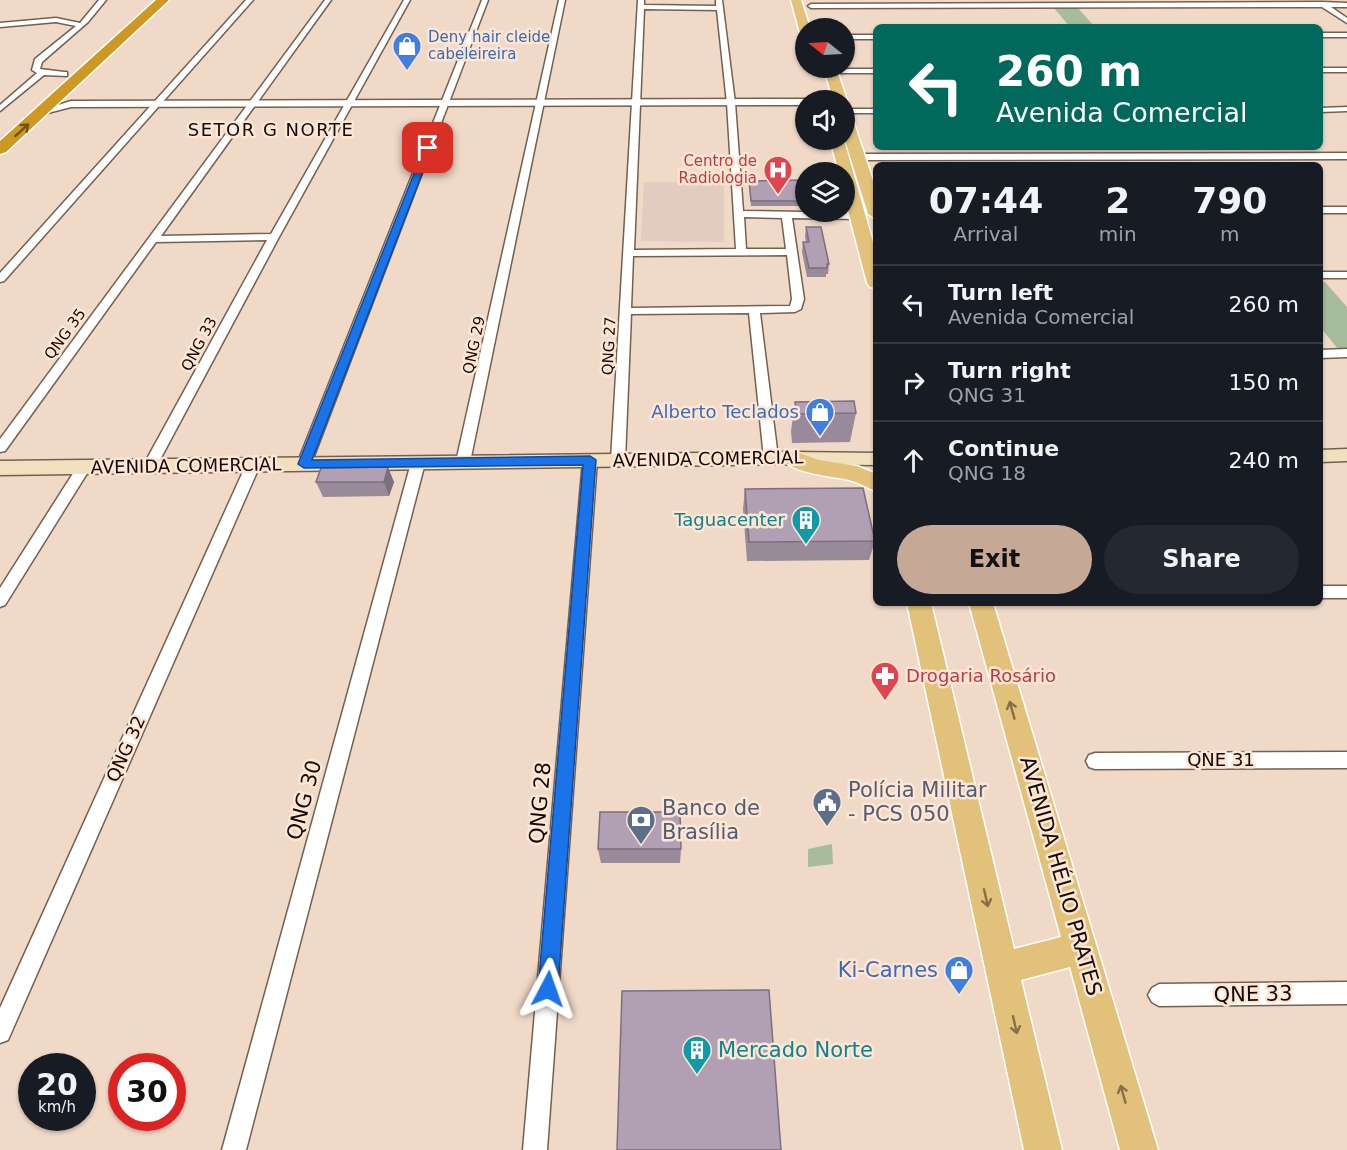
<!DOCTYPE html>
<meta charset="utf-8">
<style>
:root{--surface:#171b24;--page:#242831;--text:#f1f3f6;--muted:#9ea1a6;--line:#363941;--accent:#c6a897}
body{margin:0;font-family:"DejaVu Sans",sans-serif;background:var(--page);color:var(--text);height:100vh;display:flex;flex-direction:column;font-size:22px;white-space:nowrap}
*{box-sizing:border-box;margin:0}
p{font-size:20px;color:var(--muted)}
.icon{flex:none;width:33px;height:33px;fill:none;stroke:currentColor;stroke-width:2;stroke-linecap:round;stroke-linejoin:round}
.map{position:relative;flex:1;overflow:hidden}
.details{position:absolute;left:873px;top:162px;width:450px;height:444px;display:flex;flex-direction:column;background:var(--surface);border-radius:9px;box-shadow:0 2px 4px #0004}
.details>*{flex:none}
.banner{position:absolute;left:873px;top:24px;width:450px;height:126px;border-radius:9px;box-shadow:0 2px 4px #0004;background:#00695c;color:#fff;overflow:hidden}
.needle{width:39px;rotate:288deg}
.fabs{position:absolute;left:795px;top:18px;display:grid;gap:12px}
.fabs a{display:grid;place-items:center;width:60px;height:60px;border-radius:50%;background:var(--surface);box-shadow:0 2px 4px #0004;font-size:30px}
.speed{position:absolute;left:18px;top:1053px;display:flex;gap:12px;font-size:30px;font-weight:700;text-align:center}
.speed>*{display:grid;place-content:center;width:78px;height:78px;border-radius:50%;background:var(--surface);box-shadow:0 2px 4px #0004;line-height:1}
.speed small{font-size:15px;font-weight:400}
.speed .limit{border:9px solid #d22;background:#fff;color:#111}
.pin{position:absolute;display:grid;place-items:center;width:51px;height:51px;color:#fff;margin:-26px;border-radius:12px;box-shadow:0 3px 9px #0006}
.me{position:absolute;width:66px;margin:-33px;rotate:4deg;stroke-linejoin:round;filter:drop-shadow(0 0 4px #0008)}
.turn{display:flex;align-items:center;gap:21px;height:126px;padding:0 24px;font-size:27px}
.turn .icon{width:78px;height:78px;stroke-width:2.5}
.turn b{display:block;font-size:42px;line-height:51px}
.eta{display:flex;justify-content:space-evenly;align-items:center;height:102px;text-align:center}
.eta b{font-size:36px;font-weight:800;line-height:42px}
.cta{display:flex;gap:12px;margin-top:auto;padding:12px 24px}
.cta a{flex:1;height:69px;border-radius:36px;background:var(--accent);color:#111;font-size:24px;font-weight:800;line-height:69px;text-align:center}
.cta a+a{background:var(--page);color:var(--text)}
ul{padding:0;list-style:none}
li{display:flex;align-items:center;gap:18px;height:78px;padding:0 24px;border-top:2px solid var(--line)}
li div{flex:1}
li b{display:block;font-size:22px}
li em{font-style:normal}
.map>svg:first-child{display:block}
</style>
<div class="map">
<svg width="1347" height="1150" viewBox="0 0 1347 1150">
<rect width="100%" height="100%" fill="#f1d9c7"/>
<!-- education -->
<path fill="#e1ccbf" d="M644,182l80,1v59l-83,-1z"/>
<!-- green -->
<path fill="#a7bc9a" d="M1053,7h24l18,20h-25z
M1320,282h5l22,25v42h-9l-18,-22z
M832,844l1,20 -25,3v-18z"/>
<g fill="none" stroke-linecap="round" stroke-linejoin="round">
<!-- minor casing -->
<g stroke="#756050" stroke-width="3">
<path id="minor" d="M99,0h7l-18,22 -46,40 -2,7 24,3h3v4l-23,-1 -44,36v-6l37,-32 -5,-3 3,-11 41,-33 -20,-4 -56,5v-4l56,-5 24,5z
M246,0h7l-249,281 -4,1v-9z
M325,0h6l-170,236 110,-2 133,-234h6l-131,237 -124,232h-10l-2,-3 124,-226 -111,2 -151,209 -5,1v-13z
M482,0h6l-177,464 -7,5 -5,-2 -2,-3z
M559,0h6l-95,462 -7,5 -7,-5z
M638,0h6v5l72,1v-6h6l13,103 8,108 115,2 5,3 -5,3 -66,-1 12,81 -3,10 -6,3 -35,1 18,145 -2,3h-10l-2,-3 -15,-145 -118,1 -6,146 -7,5 -7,-5zM644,9l73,1 10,93 9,146 -102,1zM744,217l38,1 4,31h-40zM787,255l5,44 -2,7 -159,2 2,-52z
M1322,2l25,1v4h-16l16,11v5l-25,-16 -511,1 -3,-2 3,-2z
M1320,33h27v4h-27z
M844,35h32v4h-32z
M1320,68h27v4h-27z
M831,69h45v4h-48l-1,-2z
M1347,107v4l-27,1v-4z
M844,109h32v4h-32z
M1347,153v6l-489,1 -4,-3 4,-3z
M1320,207h27v6h-27z
M1320,272h27v6h-27z
M1347,349v8l-27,1v-8z
M590,455l7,5 -50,690h-24l60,-690z
M418,458l7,5 -179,687h-24l189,-687z
M253,460l7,5 -252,575 -8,3v-35l246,-543z
M84,462l7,5 -86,138 -5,2v-19l79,-124z
M1320,586h27v12h-27z
M1347,752v16l-252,1 -6,-2 -3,-6 3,-6 6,-2z
M1347,982v22l-188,2 -7,-4 -4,-7 4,-7 7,-4z"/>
</g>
<!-- tertiary casing -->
<g stroke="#756050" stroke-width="3">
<path id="tertiary" d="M806,99l4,1h-4v5l-735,2 -27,7 -5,-3 32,-10z"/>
</g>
<!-- secondary casing -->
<g stroke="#756050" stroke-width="3">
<path id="secondary" d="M1347,449v12l-27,1v-12z
M793,452l83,1v12l-83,-1 -793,11v-14z"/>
</g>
<!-- primary casing -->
<g stroke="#fff" stroke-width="3">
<path id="primary" d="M791,0h10l9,28h-4v8l-6,-3z
M824,68h12l11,32 -2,3 -1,-3h-11z
M844,110l7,4 25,76v29l-8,-5 -24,-77z
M830,140h14l32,113v35l-6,-1 -3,-4 -23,-88v-23h-5z
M793,451l26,9 38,6 19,8v17c-9,-3 -18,-9 -27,-11 -17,-4 -57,-6 -67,-22l3,-5z
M907,603h24l83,346 47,-12 -92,-334h24l165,547h-38l-50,-183 -49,13 41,170h-38z"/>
</g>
<!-- motorway casing -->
<g stroke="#fff" stroke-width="3">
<path id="motorway" d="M156,0h13l-163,152 -6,2v-13z"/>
</g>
<!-- minor -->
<use href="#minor" fill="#fff" fill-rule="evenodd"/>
<!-- tertiary -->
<use href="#tertiary" fill="#fff" fill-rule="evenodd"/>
<!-- secondary -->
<use href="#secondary" fill="#f0e0bd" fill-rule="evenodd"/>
<!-- primary -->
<use href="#primary" fill="#e2c27b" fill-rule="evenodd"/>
<!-- motorway -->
<use href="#motorway" fill="#ce9923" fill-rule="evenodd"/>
</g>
<!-- wall -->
<path fill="#98899b" d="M806,180v26h-55l-2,-25z
M806,227l23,37 -1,10h-2v3h-19l-5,-25 1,-10h3l-1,-5z
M795,402l61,11 -6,29 -58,1 -1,-12z
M316,482h78l-5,14 -66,1z
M745,489l130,52 -6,19 -122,1 -4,-52z
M598,849h83l-1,14h-79z"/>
<!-- shaded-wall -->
<path fill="#7c6f7e" d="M388,467l6,15 -5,14 -5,-14z"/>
<!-- building -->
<path fill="#b19fb4" stroke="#7c6f7e" stroke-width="1.5" d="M806,180v21h-55l-2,-20z
M806,227h15l8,37h-2v4h-18l-6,-26h6z
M854,401l2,12 -59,1 -2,-12z
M388,467l-4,15h-68l5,-14z
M863,488l12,53 -126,1 -4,-53z
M600,812h80l1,37h-83z
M769,990l12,160h-164l5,-159z"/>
<!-- one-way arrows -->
<defs><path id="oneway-shaft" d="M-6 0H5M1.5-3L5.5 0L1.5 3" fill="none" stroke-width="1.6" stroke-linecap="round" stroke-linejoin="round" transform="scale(1.5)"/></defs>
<use stroke="#705214" href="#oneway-shaft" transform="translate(22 130) rotate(-42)"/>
<g stroke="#847046">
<use href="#oneway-shaft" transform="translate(1012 710) rotate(-106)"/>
<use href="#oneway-shaft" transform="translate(986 898) rotate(77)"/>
<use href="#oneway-shaft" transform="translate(1015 1025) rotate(77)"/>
<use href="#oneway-shaft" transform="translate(1123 1094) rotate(-106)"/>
</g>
<!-- route -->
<path fill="#1a73e8" stroke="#114b97" stroke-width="1.5" d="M425,146l7,2 -120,312 278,-4 6,4 -38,529 -3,7 -7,3 -7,-3 -3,-7 45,-524 -279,3 -6,-4z"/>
<!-- icons -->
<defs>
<g id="shop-pin" transform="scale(1.5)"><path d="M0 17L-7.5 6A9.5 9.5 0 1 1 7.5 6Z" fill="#3f7fe0" stroke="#ffe6d4"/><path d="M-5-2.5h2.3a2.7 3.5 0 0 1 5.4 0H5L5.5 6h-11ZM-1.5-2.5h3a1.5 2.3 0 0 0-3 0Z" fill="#fff"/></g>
<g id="hospital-pin" transform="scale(1.5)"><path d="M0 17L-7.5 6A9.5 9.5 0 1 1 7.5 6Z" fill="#e0444e" stroke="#ffe6d4"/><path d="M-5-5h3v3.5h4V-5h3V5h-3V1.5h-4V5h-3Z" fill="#fff"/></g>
<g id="building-pin" transform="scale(1.5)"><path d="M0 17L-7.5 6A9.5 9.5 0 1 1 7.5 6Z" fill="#0f9aa8" stroke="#ffe6d4"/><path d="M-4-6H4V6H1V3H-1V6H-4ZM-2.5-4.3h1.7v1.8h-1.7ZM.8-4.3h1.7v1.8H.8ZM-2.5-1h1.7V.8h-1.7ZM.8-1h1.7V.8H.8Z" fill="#fff"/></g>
<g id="pharmacy-pin" transform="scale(1.5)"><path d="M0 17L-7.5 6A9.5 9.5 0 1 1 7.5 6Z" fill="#e0444e" stroke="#ffe6d4"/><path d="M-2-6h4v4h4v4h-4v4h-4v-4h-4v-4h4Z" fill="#fff"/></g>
<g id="civic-pin" transform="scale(1.5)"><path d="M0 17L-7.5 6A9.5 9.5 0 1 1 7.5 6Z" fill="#5c6f8a" stroke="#ffe6d4"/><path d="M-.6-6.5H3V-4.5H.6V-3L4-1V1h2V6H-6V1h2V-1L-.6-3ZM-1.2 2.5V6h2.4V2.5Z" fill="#fff"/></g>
<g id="bank-pin" transform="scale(1.5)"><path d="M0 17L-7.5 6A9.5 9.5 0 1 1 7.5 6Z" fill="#5c6f8a" stroke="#ffe6d4"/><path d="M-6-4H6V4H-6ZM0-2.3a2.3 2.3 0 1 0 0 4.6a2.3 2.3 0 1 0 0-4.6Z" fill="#fff"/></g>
</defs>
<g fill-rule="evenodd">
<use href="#shop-pin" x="407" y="46"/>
<use href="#hospital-pin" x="778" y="170"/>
<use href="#shop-pin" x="820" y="412"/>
<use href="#building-pin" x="806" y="520"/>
<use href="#pharmacy-pin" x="885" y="676"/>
<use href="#civic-pin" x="827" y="802"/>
<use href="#bank-pin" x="641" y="820"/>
<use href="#shop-pin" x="959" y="970"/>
<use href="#building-pin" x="697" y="1050"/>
</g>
<g text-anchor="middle" stroke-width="5" stroke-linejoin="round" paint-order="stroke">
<!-- far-shop labels -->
<g font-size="15" fill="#366cbe" stroke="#ffe6d4" text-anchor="start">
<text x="428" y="42">Deny hair cleide<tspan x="428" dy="17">cabeleireira</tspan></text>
</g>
<!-- far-health labels -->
<g font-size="15" fill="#be3a42" stroke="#ffe6d4" text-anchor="end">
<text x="757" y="166">Centro de<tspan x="757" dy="17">Radiologia</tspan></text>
</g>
<!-- far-street labels -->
<g font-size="15" fill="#120b05" stroke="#ffe6d4">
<text transform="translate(65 334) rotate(-54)" y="5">QNG 35</text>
<text transform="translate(199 344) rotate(-62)" y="5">QNG 33</text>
<text transform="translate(474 345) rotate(-78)" y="5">QNG 29</text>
<text transform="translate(609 346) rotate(-87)" y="5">QNG 27</text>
</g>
<!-- far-quarter labels -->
<g font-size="18" letter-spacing="1.5" fill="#120b05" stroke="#ffe6d4">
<text x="271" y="136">SETOR G NORTE</text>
</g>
<!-- shop labels -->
<g font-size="18" fill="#366cbe" stroke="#ffe6d4" text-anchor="end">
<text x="799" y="418">Alberto Teclados</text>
</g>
<!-- street labels -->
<g font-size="18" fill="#120b05" stroke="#ffe6d4">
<text transform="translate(708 459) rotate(-1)" y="6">AVENIDA COMERCIAL</text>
<text transform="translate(186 466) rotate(-1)" y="6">AVENIDA COMERCIAL</text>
<text transform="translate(126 749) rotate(-66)" y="6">QNG 32</text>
<text x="1221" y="766">QNE 31</text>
</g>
<!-- culture labels -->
<g font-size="18" fill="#0d838f" stroke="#ffe6d4" text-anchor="end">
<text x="785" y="526">Taguacenter</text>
</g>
<!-- health labels -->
<g font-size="18" fill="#be3a42" stroke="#ffe6d4" text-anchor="start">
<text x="906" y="682">Drogaria Rosário</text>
</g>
<!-- near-service labels -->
<g font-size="21" fill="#4e5e75" stroke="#ffe6d4" text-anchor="start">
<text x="848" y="797">Polícia Militar<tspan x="848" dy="24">- PCS 050</tspan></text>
<text x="662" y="815">Banco de<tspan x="662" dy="24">Brasília</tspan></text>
</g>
<!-- near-street labels -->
<g font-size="21" fill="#120b05" stroke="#ffe6d4">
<text transform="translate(304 800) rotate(-75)" y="7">QNG 30</text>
<text transform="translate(540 803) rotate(-85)" y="7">QNG 28</text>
<text transform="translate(1061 876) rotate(74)" y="7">AVENIDA HÉLIO PRATES</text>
<text transform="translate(1253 994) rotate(-1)" y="7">QNE 33</text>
</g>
<!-- near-shop labels -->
<g font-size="21" fill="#366cbe" stroke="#ffe6d4" text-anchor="end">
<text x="938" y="977">Ki-Carnes</text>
</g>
<!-- near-culture labels -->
<g font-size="21" fill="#0d838f" stroke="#ffe6d4" text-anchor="start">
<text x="718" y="1057">Mercado Norte</text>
</g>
</g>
</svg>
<div class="fabs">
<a><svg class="needle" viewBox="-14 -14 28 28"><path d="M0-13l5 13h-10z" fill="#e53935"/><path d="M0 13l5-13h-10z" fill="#9ea1a6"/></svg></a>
<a><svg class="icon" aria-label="sound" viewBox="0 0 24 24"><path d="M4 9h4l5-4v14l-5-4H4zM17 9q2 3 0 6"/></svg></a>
<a><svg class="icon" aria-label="layers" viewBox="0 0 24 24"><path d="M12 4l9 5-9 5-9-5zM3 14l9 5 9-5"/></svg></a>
</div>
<div class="speed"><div>20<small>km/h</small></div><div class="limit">30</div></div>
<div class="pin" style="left:428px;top:148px;background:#d93025"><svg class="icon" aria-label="arrive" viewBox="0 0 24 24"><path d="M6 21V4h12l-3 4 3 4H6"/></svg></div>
<svg class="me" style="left:548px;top:989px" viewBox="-20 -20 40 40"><path d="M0-17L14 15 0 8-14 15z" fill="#1a73e8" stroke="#fff" stroke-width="4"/></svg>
<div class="banner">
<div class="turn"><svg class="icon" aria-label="left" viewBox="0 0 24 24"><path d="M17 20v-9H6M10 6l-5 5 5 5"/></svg><div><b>260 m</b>Avenida Comercial</div></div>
</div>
<section class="details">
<div class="eta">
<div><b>07:44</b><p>Arrival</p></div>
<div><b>2</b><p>min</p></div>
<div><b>790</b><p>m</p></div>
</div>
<ul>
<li><svg class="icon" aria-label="left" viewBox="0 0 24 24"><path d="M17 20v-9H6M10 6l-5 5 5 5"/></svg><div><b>Turn left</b><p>Avenida Comercial</p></div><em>260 m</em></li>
<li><svg class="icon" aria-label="right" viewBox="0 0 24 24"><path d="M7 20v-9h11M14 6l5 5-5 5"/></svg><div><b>Turn right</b><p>QNG 31</p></div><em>150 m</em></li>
<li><svg class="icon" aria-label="ahead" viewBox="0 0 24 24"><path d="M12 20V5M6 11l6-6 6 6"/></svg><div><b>Continue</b><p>QNG 18</p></div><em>240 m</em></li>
</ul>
<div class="cta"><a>Exit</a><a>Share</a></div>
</section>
</div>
